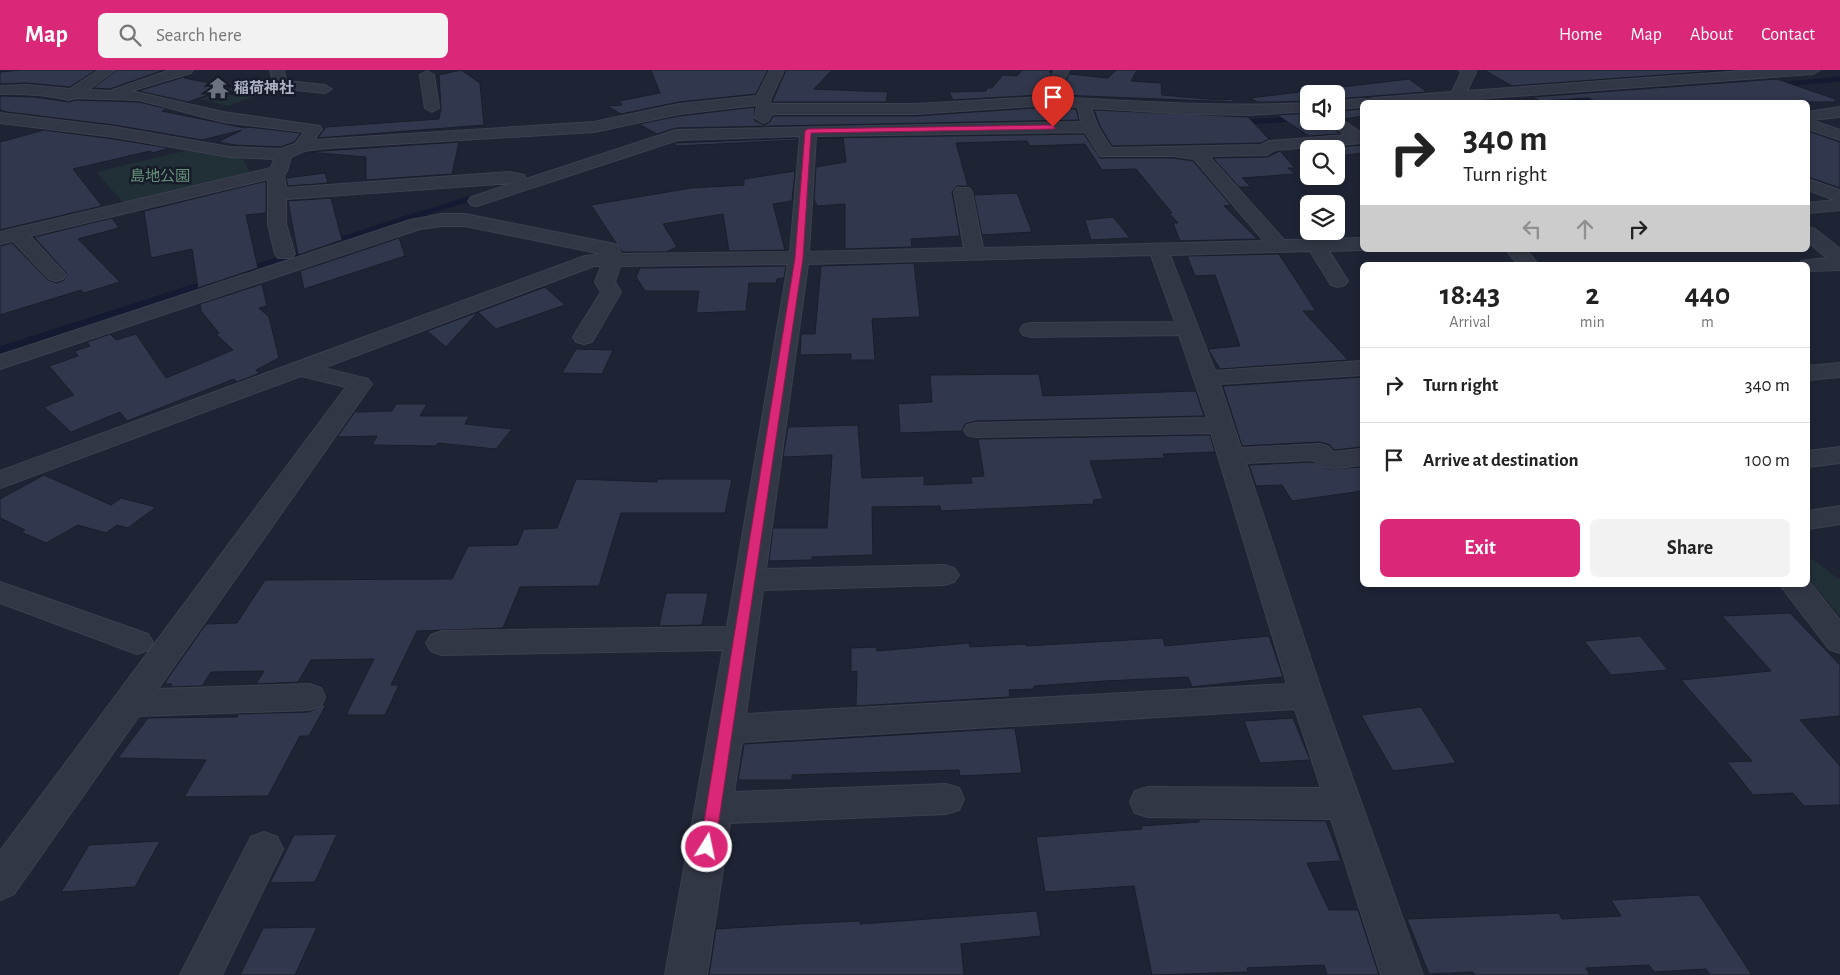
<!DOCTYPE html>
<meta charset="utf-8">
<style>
:root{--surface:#fff;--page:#f2f2f2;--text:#222;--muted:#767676;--line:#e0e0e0;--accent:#db2777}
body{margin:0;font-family:"Alegreya Sans","Noto Sans JP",sans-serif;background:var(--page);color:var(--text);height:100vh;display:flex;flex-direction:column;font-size:19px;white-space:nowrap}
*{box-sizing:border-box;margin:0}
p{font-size:16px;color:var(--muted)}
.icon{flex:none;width:28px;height:28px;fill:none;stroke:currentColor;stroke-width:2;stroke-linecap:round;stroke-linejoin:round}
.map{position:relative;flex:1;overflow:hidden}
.side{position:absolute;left:1360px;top:192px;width:450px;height:325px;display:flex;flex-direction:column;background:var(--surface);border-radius:8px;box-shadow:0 2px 8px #0003}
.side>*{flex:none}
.guide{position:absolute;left:1360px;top:30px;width:450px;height:152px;border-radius:8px;box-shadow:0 2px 8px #0003;background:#fff;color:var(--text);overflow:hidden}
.fabs{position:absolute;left:1300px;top:15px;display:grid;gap:10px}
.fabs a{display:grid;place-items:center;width:45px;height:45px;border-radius:8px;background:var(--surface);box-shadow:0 2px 8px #0003;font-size:25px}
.pin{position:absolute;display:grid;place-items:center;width:42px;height:42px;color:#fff;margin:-51px -21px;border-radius:50% 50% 50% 0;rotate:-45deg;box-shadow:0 0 5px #0007}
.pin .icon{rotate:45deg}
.me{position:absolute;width:55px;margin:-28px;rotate:10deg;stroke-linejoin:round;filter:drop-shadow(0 0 4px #0008)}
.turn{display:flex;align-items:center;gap:18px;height:105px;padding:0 20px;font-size:22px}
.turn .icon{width:65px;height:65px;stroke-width:2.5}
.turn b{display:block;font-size:35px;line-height:42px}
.lanes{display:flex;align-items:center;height:48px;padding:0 20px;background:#0003;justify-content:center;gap:25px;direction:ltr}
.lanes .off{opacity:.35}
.eta{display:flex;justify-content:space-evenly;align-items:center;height:85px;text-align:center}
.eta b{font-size:30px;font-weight:700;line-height:35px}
.action{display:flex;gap:10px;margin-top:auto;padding:10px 20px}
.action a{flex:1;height:58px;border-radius:8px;background:var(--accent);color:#fff;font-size:20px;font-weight:700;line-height:58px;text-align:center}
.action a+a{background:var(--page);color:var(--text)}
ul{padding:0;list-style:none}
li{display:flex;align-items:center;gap:15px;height:75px;padding:0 20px;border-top:1px solid var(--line)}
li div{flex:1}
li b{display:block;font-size:19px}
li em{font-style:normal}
header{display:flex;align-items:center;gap:30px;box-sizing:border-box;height:70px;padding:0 25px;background:var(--accent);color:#fff}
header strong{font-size:24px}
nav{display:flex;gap:28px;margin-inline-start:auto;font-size:18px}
.search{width:350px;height:45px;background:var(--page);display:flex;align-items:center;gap:12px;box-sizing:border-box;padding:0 18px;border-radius:8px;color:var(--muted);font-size:19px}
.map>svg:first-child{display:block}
</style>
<header>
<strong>Map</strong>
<div class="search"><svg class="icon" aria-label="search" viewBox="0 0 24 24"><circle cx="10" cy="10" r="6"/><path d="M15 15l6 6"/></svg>Search here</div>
<nav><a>Home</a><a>Map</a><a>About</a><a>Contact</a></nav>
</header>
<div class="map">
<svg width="1840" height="905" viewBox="0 0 1840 905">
<rect width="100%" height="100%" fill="#1f2435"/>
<!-- green -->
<path fill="#213036" d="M251,11l27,7 -50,18 -28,-7z
M189,80l52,6 10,18 -126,30 -29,-32z
M1808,486l32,24v36l-32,-38z"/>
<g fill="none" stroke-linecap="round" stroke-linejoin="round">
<!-- stream-far1 -->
<path stroke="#131a32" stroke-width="5" d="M1778,15l62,-6
M1568,32l38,-2
M1242,52l54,-3
M421,144l60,-19"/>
<!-- stream -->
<path stroke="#131a32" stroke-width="7" d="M332,173l93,-30
M248,200l60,-19
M0,280l208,-67"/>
</g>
<!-- building -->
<path fill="#31374c" stroke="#1a1e2c" d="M20,0h76l-26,17 -43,-4 -27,1v-12z
M117,0h47l-54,19 -17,-1z
M461,0l19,13 4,42 -166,13 8,-11 113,-8 2,-11 -2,-33z
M651,0h117l-12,24 -77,8 -58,12 -14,-8 15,-1 -3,-4 41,-8z
M786,0h46l-18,19 74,3 -2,10h-114z
M1022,0h29l-2,2 3,1 -11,22 -88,5 -4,-8 37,-1 1,-3h5l11,-13 14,1z
M1116,0h21l-6,11 30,2 1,12 58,5 11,-1 3,3 -175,-7 10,-21 39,4z
M1484,0h246l-218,16z
M187,6l-3,2 46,9 -42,15 -50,-11z
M1409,9l18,13 -91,7v-5h-27v7l-32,1h-20l-7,-4z
M1777,9l58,20v3h-238l-9,-4 -48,3 -8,-4z
M0,26l35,1 34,5 6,-2 64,2 29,7 -6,2 83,17 3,-1 53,6 -7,9 -13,5 -46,-2 -17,-3 24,-12 -40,10 -88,-15 -107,-13 -7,-2z
M755,37l-1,13 10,5 6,-3 3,-6h143l132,-9 28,2 3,11 -403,8 -19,6 -18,-10 40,-8z
M1362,39v7l-18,3 -8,-5v-3z
M1094,40l154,7 21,22 -8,4 -149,3 -12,-20z
M1309,43v8h17l14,13 -31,2 -32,-21z
M44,60l70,9 55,9 -16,5 -3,-2 -77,18 29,37 -102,24v-88z
M1808,61l32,11v46l-32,-11z
M1084,64l16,24h73l20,3 38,44 -7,1 33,33 -77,2 -7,-18h5l-9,-10h3l-36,-44 -34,1 -17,-26 -55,2 -3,-5 -71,2 12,43h-11l-5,6 8,44 -49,3 1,8 -67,2v-45l-28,2 -3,-7 2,-32 30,-5 -3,-24h-25z
M798,68v2l-121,6 -4,-3z
M459,72l-7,32 -86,6v-23l-59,-5z
M1362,75v8l-22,3 -4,-3v-4l-8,-1z
M1280,81l15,17h-7l7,6 -53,4 9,9h-12l-26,-29 54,-1z
M795,101l-3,30 -19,3 12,46 -56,1 -6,-37 -60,10 14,23 -11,5h-44l-31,-47 100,-17 53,-3v-6z
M325,103l3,10 -40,3 -2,-8z
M266,111v32l-20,2 12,53 -60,20 -6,-39 -41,9 -7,-47z
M1017,123l15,39 -50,3 -8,-40z
M331,128l11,42 -44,15 -10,-54z
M1113,147l17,21 -39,2 -6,-20z
M112,148l7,10 -41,11 42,43 -36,11 -3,-3 -81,25v-69l12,-3 36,37 9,3 7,-3 3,-6 -33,-37z
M399,168l6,18 -101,33 -4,-18z
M1279,184l37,57h-13l45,49 -128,9 -12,-20 32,-3 -25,-71 -20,1 -8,-20z
M914,193l6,54 -48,2 3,41h-24v-6l-51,1 1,-21h14l6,-68z
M786,196l-2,12 -7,1 -1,4h-27l-3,28 -50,2 3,-22h-54l-9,-14 4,-9z
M262,214l5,22 -8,2 10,9 10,41 -23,12 4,3 -23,9 -3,-3 -107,42 -7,-9 -49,20 -27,-25 30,-12 -25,-29 29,-10 -3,-5 15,-5 -3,-4 23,-8 6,6 20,-6 30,44 67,-28 -17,-16 3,-1 -18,-22 -1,-7z
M545,217l20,18 -69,24 -18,-17 -32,35 -19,-16z
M576,279l37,1 -11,24 -40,-1z
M1039,304l4,22 153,-5 8,25 -228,5 -11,3 -3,7 -62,2 -2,-29 34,-2 -2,-27z
M1362,307v70l-28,3 -4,-5 -10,-3 -78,4 -19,-60z
M396,334h31l-7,12h49l-4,8 47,5 -16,20 -58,-6 -2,3 -64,-1 5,-9 -40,1 18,-25 37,-1z
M858,355l4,53 62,-2v9l48,-2 -1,-6 13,-1 -6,-37 232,-4 5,17 -52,2 2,4 -75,3 13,38 -10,1 1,4 -153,7 -1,-5 -68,1 1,48 -61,2v3l-43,1 4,-33h54l5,-73 -49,2 5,-30z
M1312,392l17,7 33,-2v24l-70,10 -10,-16 -26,1 -7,-21z
M44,405l67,30 10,-7 35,9 -28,21 -11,-3 -11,8 -28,-8 -32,18 -25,-11 4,-2 -25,-12v-19z
M576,409l81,3 1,-3h74l-7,34h-104l-22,73 -79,1 -17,41 -86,3 -26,54h8l-14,30h-39l28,-56 -63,1 -13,22 -42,2 8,-13 -53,1 -9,14 -32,1 2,-3h-8l42,-60 31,-1 28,-43 187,-1 16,-33 49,-1 7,-16 33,-1z
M666,523h42l-6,32 -43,1z
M1790,543l50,52v51l-40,4 40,46v39l-36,1 -11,-13 -40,2 -26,-33 25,-1 -71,-81 90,-9 -49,-55z
M1269,566l14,41 -91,10 -4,-10 -83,4 -71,5v3l-25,1 1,7 -154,9 1,-35 -6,1v-24l25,-1 1,4 92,-8 1,4 55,-3 1,2 137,-8 2,8z
M1640,566l28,34 -57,5 -27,-34z
M323,635h3l-17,31h-9l-32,60 -84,1 22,-37 -88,-2 30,-40 89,-1 1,-3 71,-2z
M1421,637l35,56 -63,8 -32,-56z
M1293,648l17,42 -50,3 -16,-42z
M1015,658l7,45 -62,3 -1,-6 -167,5v5h-54l6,-36z
M1199,749l127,2 15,40 -34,2 22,47h29l21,65h-52l-3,-10 -77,3 1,4 -96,3 -18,-89 -89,6 -9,-55 106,-8 -1,-3 58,-4z
M337,764l-22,48 -45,1 24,-48z
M160,771l-25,46 -74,5 28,-47z
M1699,825l53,80h-42l-4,-6 -52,3 -5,-7 -63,3 4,7h-115l-2,-3 -44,2 -22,-55 152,-6 3,6 59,-3 -10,-16z
M1037,841l4,25 -80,8 3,31h-255l7,-46 80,-5 64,-3v3z
M317,857l-22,48h-55l23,-47z"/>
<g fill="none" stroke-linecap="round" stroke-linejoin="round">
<!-- minor casing -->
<g stroke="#3c404f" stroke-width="2">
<path id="minor" d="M99,0h16l-27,20 22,1 60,-21h23l-2,3 -60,18 92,21 97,14 2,3 -8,11 280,-18 85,-18 78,-8 13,-26h14l-14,30 1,4h145l126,-7 13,-27h14l-13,27c85,5 168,10 253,6v8l-59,4 -62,-1 -97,-6 7,19 13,21 150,-3 8,-4 76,-6 -17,-14h8v-5l26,17v10l-87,7 -8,5 -58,1 75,84 78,-2v12l-33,1 19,30 -3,4 -7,2 -7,-2 -21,-34 -140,4 45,116 147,-10v14l-142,9 21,64 79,-4 9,3 4,5 29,-3v16c-15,1 -39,8 -49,-5l-67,3 77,233 100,279h-42l-50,-156 -183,-2 -13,-4 -5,-11 5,-11 13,-4 173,1 -26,-79 -553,33 -8,50 212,-8 13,4 5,11 -5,11 -13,4 -216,9 -23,152h-42l58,-325 -281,5 -11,-4 -5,-8 5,-8 11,-4 285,-4 61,-363 -168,2 -5,16 6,10 -29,50 -8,2 -8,-2 -3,-5 28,-45 -6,-10 6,-16h-7l-271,102 45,11 4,5 -214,305 151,-5 12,4 4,9 -4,9 -12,4 -170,6 -125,178 -14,6v-49l346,-464 -45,-11 -301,112v-17l585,-215 17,-2 -137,-28h-23l-22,3 -420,140v-14l410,-135 32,-6h23l145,29 7,2 4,9 169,-2 10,-116 -122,4 -201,66 -6,-1 -3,-4 3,-4 43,-14 -228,16v25l9,30 -3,4h-14l-3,-4 -7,-30v-45l-238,57 36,39 -3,4 -7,2 -7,-2 -36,-38 -13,3v-12l271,-64 3,-9 -44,-2 -116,-20 -114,-14v-10l114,14 116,20 51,2 14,-5 9,-12 -81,-10 -84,-22 -64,-2 -6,2c-22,-5 -45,-7 -69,-6v-8l27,-1 43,4zM757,35l-2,13 8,5 5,-2 4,-7h144l132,-9 30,2 3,15 -405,8 -150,49 -2,-4 -15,-3 -223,16 -2,-13 3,-4 4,-14 13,-6 23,-3 267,-16 85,-18zM1085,62l15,24h73l21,3 70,82 -281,7 -11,-56 -3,-4h-12l-3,4 10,56 -155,4 7,-116zM1151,185l24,67 -144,1 -8,2 -3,5 3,5 8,2 148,-2 28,83 -231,5 -9,2 -3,5 3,5 9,2 235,-4 76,251 -541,30 17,-124 181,-5 10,-3 5,-7 -5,-7 -10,-3 -178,4 42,-305z
M270,0h14l2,11 39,4 7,4 -7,4 -50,-5z
M1459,0h16l1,2 -9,19 289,-21h64l-7,4 -350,26 -1,2h-100v5l-26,2v-8l26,-2 6,1 6,-2 78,-6 9,-19z
M427,1l7,4 5,33 -7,4 -7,-4 -5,-33z
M1840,37v10l-29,3 29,10v10l-32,-11v-17z
M1808,109l32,11v20l-32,3v-10l27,-3 -27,-10z
M1808,157l7,2 25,20v21l-32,1v-6h-10l3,-4 26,-3 -19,-16z
M1506,180h20l13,15h-21z
M1840,293v14l-32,3v-14z
M1840,377v16l-32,4v-16z
M1840,436v18l-32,5v-18z
M1808,510l32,40v33l-11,-4 -49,-64h28z
M0,512l148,52 5,8 -5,8 -11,4 -137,-51z
M264,762l13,5 6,12 -61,126h-42l71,-138z"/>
</g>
<!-- minor -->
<use href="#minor" fill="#323746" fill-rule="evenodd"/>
</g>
<!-- route -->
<path fill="#db2777" stroke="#8e194d" d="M1053,55l2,4 -244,4 -8,125 -88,589 -2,5 -6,2 -5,-2 -2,-5 95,-589 10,-127 3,-2z"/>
<!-- icons -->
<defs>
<g id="temple-bare" transform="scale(1.725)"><path d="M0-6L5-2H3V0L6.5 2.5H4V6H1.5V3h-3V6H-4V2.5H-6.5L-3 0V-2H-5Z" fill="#6b7280" stroke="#181c2a" stroke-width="2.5" paint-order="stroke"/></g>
</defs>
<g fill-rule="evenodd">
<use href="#temple-bare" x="218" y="18"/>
</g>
<g text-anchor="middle" stroke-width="5" stroke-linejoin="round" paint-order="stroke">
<!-- far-poi labels -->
<g font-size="15" font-weight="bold" fill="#acb1c3" stroke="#181c2a" text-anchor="start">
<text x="234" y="23">稲荷神社</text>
</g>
<!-- far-park labels -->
<g font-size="15" fill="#659378" stroke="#181c2a">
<text x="160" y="111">島地公園</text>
</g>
</g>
</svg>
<div class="fabs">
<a><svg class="icon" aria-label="sound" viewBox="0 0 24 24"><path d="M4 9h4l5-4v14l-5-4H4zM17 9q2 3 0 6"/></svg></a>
<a><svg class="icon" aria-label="search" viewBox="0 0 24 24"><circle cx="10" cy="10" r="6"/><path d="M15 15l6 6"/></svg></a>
<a><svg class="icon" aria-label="layers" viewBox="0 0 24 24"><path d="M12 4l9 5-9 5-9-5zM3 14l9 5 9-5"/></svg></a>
</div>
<div class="pin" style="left:1053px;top:57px;background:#d93025"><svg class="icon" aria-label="arrive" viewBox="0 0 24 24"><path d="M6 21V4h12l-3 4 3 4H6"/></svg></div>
<svg class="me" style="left:707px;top:777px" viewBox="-20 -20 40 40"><circle r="17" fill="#db2777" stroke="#fff" stroke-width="3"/><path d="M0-11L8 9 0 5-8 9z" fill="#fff"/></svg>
<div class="guide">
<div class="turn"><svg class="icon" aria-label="right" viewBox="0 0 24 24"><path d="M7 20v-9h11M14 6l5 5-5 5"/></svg><div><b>340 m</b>Turn right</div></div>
<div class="lanes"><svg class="icon off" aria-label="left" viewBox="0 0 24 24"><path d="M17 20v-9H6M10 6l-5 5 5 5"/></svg><svg class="icon off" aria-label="ahead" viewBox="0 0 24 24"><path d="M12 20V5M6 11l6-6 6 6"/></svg><svg class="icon" aria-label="right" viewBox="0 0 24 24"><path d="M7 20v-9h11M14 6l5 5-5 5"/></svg></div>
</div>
<section class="side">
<div class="eta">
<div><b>18:43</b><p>Arrival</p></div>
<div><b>2</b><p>min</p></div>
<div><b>440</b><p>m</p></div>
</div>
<ul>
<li><svg class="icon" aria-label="right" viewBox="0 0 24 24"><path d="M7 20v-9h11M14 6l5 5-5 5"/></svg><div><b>Turn right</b></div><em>340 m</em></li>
<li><svg class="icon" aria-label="arrive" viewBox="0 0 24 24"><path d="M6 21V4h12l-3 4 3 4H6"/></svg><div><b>Arrive at destination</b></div><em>100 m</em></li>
</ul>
<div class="action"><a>Exit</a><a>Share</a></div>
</section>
</div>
